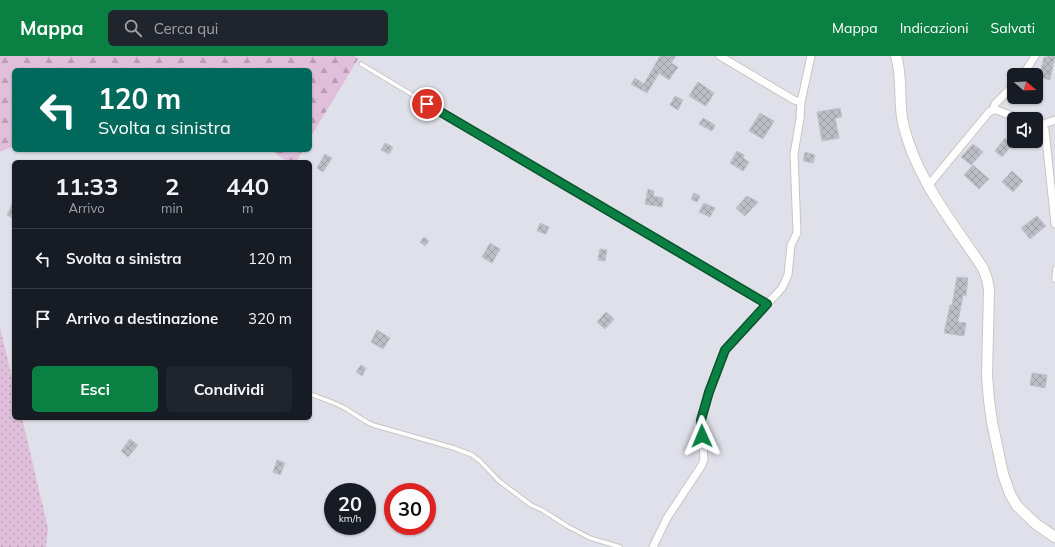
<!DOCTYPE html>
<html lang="it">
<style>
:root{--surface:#171b24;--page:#20242c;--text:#f1f3f6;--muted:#9ea1a6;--line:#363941;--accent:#0b8043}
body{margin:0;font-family:Mulish,sans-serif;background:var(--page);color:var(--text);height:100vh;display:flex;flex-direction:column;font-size:15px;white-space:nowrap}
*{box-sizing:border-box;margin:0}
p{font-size:13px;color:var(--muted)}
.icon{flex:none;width:22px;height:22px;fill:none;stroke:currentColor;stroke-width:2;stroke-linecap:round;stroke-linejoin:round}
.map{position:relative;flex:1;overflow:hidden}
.side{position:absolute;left:12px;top:104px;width:300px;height:260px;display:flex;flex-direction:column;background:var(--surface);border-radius:6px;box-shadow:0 1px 3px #0004}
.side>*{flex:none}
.top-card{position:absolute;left:12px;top:12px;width:300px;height:84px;border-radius:6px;box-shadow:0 1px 3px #0004;background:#00695c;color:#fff;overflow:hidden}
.needle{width:26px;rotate:109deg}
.tools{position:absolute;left:1007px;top:12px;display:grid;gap:8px}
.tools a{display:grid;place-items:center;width:36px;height:36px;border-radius:6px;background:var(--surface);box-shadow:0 1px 3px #0004;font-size:20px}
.speed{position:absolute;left:324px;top:427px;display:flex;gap:8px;font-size:20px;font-weight:700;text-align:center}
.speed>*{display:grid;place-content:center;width:52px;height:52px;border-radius:50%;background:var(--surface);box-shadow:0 1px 3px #0004;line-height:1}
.speed small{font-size:10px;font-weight:400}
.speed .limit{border:6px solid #d22;background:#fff;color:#111}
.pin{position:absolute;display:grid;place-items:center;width:34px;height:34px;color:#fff;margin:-17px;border:2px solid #fff;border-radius:50%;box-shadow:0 1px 4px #0007}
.me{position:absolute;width:44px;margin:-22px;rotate:359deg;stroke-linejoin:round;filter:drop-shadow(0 0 3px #0008)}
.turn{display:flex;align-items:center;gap:14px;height:84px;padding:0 20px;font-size:18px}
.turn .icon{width:52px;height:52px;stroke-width:2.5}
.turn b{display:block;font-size:28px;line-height:34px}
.eta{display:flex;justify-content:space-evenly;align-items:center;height:68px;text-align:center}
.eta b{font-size:24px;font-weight:700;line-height:28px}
.action{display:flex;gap:8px;margin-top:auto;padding:8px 20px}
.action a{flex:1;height:46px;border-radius:6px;background:var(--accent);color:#fff;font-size:16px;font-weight:700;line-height:46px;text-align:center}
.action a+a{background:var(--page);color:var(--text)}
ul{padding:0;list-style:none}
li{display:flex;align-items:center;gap:12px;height:60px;padding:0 20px;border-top:1px solid var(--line)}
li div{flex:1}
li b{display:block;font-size:15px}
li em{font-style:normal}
header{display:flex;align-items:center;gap:24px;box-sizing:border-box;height:56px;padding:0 20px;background:var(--accent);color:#fff}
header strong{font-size:19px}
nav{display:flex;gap:22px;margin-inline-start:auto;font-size:14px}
.search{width:280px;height:36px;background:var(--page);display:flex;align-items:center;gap:10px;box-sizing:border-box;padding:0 14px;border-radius:6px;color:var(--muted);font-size:15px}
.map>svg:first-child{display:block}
</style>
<header>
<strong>Mappa</strong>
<div class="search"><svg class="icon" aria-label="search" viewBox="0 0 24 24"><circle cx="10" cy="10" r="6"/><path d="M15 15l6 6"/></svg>Cerca qui</div>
<nav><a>Mappa</a><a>Indicazioni</a><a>Salvati</a></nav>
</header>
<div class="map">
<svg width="1055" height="491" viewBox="0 0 1055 491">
<defs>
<pattern id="grass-dots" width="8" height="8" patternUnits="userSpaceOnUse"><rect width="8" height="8" fill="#dfbfd9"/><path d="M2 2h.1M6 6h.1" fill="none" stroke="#b89eb3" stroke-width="1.8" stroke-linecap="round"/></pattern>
<pattern id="forest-firs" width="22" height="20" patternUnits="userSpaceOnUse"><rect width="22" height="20" fill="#dfbfd9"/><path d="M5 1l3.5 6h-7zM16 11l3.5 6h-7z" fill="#b89eb3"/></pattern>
<pattern id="building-cross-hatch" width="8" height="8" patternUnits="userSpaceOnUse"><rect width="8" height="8" fill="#bdbec5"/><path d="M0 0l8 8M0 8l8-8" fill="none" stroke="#9d9ea3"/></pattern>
</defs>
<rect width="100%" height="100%" fill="#e0e0ea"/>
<!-- grass -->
<path fill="url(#grass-dots)" d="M0,271l14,59v32h8l26,110 -2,19h-46z"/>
<!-- forest -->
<path fill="url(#forest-firs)" d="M0,0h354l4,3 -48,79v-68h-296v76l-14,6z
M270,94h33l-7,12h-7z"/>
<!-- building -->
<path fill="url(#building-cross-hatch)" stroke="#bfc1ce" d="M660,0h16l-5,7 7,4 -9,13 -10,-7 -12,20 -16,-9 4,-6 9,6z
M1047,0h8l-5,24 -11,-3 5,-20 3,1z
M698,26l16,11 -8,13 -17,-10z
M675,40l8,4 -5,10 -8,-5z
M840,52l2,9 -7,1 4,20 -17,3 -5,-29z
M760,57l14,8 -11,18 -14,-8z
M703,62l12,7 -3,6 -13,-7z
M1005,82l8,6 -11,13 -7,-6z
M385,87l8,4 -4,7 -8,-4z
M973,88l10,8 -12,13 -10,-8z
M737,95l7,4 -1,3 6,4 -6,9 -13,-8z
M805,96l10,3 -2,8 -10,-2z
M325,98l7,4 -9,14 -6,-4z
M973,109l16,14 -10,10 -15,-14z
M1012,115l11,10 -10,11 -11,-10z
M648,133l6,2 -1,5 10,2 -1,9 -17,-3z
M694,137l6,3 -3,6 -6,-3z
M747,140l11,6 -13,14 -9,-8z
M14,144v19l-7,-4z
M704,147l11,5 -5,9 -11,-5z
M1037,160l9,10 -16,13 -9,-11z
M540,167l9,4 -3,7 -9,-3z
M424,181l5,4 -4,5 -5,-4z
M490,187l10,6 -8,14 -10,-6z
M600,193l7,1 -2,11 -7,-1z
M957,221l11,1 -2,18 -3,-1 -5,27 8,1 -2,13 -20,-3 6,-28h2z
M606,256l8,7 -9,10 -8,-7z
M377,274l13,8 -7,11 -12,-7z
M361,309l5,3 -4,8 -6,-4z
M1032,317l15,2 -2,13 -15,-3z
M130,383l8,6 -10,12 -7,-6z
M277,404l8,3 -5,12 -7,-3z"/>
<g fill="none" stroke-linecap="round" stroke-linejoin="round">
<!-- lane casing -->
<g stroke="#c7c6c2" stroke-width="5.5">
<path id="lane" d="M361,8l197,118 209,122
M1054,224l1,-11
M310,338c13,5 27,9 38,16 9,6 16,11 25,15l81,23 18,7 8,6 19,20 32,24 11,5 25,16 23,12 30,9"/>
</g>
<!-- street casing -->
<g stroke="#c7c6c2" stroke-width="9">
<path id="street" d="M720,0l74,44 7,2
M1023,19l12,-19
M993,54l2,-6 19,-19
M1036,69h5l14,-5
M1041,69l4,5 10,94
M928,130l61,-74 4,-2h4l22,9
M653,491l14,-29 35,-53 2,-6 -3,-39 8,-28 16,-42 57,-62 6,-13 3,-30 6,-12 -3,-79 6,-35 1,-17 10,-46"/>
</g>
<!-- secondary casing -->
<g stroke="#c9c8c2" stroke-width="12">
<path id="secondary" d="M896,0c7,21 2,45 7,67 12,54 49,99 80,145l4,11 2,10 -2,87 2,24 3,22 11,52 7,20 7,12 19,18 19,13"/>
</g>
<!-- lane -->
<use href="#lane" stroke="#fff" stroke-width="3.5"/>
<!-- street -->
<use href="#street" stroke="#fff" stroke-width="7"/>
<!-- secondary -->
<use href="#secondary" stroke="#fff" stroke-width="10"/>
</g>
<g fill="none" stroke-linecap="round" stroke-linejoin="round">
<!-- route casing -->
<g stroke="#07532c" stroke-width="10">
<path id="route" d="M427,48l340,200 -42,46 -16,42 -8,28 1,16"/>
</g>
<!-- route -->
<use href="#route" stroke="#0b8043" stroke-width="7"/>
</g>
</svg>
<div class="tools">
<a><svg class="needle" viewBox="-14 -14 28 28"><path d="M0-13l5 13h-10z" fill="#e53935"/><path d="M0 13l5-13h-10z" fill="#9ea1a6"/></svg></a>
<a><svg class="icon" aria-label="sound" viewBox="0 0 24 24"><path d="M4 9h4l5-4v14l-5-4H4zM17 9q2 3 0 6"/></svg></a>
</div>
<div class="speed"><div>20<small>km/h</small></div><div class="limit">30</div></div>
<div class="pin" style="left:427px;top:48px;background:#d93025"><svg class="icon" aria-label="arrive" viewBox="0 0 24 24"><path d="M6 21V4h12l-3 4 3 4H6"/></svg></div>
<svg class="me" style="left:702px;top:380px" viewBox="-20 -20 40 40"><path d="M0-17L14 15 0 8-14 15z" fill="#0b8043" stroke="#fff" stroke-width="4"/></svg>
<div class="top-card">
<div class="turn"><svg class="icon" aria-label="left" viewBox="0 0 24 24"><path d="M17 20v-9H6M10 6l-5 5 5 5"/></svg><div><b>120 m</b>Svolta a sinistra</div></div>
</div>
<section class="side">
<div class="eta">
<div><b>11:33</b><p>Arrivo</p></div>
<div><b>2</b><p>min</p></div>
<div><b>440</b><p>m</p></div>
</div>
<ul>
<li><svg class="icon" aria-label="left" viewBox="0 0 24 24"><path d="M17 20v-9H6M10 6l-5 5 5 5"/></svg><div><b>Svolta a sinistra</b></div><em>120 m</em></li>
<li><svg class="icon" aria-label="arrive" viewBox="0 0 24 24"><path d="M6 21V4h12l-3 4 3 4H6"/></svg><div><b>Arrivo a destinazione</b></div><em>320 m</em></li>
</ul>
<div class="action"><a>Esci</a><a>Condividi</a></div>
</section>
</div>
